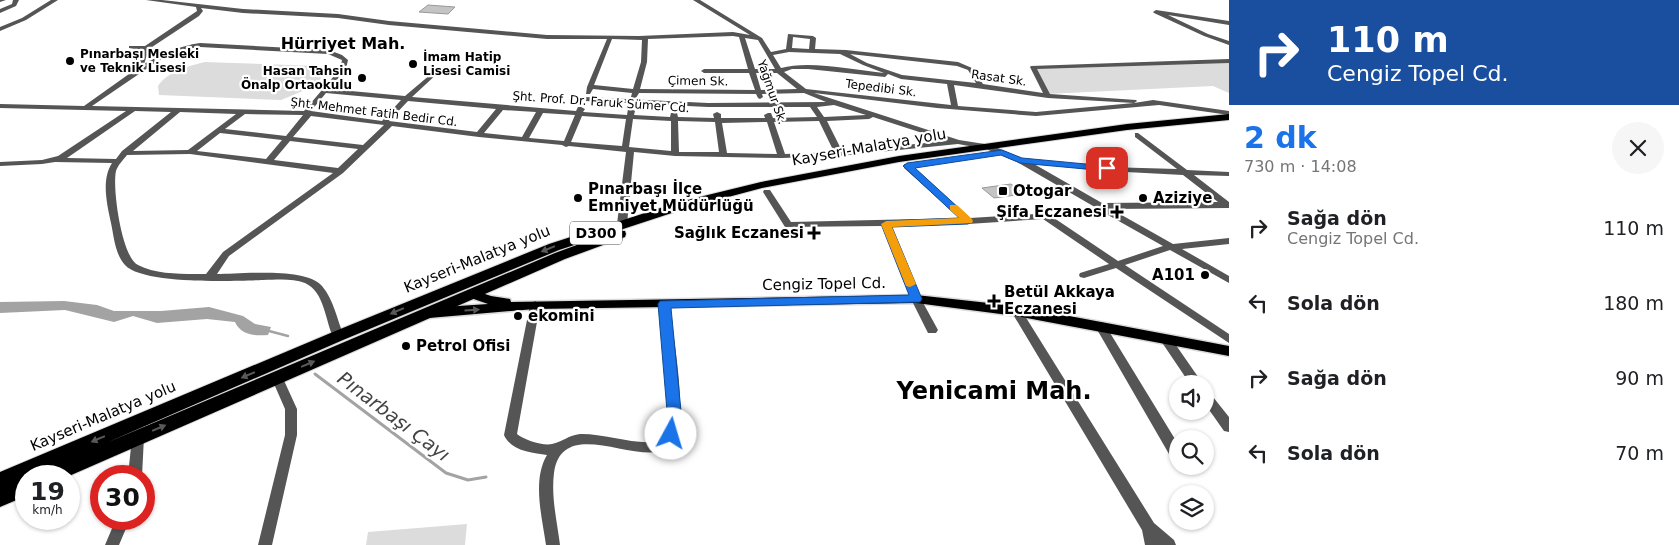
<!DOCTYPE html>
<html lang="tr">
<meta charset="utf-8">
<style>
:root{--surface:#fff;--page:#f6f6f6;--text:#202124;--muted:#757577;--accent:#1a73e8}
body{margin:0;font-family:"DejaVu Sans",sans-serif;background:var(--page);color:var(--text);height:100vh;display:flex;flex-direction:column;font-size:19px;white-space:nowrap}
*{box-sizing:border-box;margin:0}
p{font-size:16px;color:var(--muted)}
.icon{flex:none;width:28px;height:28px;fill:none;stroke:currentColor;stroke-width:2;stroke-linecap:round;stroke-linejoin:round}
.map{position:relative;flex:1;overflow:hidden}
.side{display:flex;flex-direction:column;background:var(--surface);width:450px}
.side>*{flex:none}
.banner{background:#1a4fa0;color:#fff;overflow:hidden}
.tools{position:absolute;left:1169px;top:375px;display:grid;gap:10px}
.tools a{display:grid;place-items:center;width:45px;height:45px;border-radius:50%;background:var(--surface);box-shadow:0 1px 4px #0004;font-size:25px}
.speed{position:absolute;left:15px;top:465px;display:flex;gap:10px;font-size:25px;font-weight:700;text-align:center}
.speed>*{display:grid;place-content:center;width:65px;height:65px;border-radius:50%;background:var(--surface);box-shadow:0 1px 4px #0004;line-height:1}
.speed small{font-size:12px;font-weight:400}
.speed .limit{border:8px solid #d22;background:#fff;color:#111}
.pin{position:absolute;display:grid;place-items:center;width:42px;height:42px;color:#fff;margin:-21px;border-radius:10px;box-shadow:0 2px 8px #0006}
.me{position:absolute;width:55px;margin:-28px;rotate:6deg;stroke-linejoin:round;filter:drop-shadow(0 0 4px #0008)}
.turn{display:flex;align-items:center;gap:18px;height:105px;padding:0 15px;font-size:22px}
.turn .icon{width:65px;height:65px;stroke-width:2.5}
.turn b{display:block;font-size:35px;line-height:42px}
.round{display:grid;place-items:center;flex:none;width:52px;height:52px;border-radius:26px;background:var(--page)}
.overview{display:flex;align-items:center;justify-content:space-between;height:85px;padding:0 15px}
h1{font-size:30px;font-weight:700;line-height:38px;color:var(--accent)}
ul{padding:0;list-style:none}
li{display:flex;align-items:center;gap:15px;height:75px;padding:0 15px}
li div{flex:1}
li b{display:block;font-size:19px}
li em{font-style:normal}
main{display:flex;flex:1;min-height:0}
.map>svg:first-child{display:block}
</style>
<main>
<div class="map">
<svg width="1229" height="545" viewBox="0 0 1229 545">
<rect width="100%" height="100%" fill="#fff"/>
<!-- green -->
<path fill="#dcdcdc" d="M1229,61v32l-16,-7 -166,8 -14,-27z
M205,62l112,4 5,8 -2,6 -10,8 -29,12 -122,-5 -1,-9c10,-15 31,-20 47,-24z
M467,524l-2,21h-99l2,-13z"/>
<!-- water -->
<path fill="#a3a3a3" d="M64,301l33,4 17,6h47l48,-4 34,9 12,8 16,3 -3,8c-14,1 -27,0 -33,-13l-28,-3 -50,4 -24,-7 -19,6 -49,-12 -65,3v-11z"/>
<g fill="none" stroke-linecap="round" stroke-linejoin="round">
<!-- stream-far1 -->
<path stroke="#a3a3a3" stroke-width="2.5" d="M269,331l19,5"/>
<!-- stream -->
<path stroke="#a3a3a3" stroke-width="3" d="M315,374l131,99 22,7 18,-3"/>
</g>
<!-- building -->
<path fill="#c4c4c4" stroke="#999" d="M428,5l27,2 -7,7 -29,-2z
M1011,184l13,10 -30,4 -12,-10z"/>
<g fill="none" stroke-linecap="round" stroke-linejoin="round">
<!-- major casing -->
<g stroke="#dbdbdb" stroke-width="3">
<path id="major" d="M473,290l18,6 19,3 1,3 405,-7 100,11 213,40v10l-213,-40 -100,-13 -381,6 -106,9 -5,-2 -2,-3 2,-3 5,-2 59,-4 -20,-7 -1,-3z"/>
</g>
<!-- highway casing -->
<g stroke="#dbdbdb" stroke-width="2">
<path id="highway" d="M1229,114v6l-102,10 -228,32 -137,26 -75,20 -128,42 -216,90 -237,103 449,-190 60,-22h10l1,3 -1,3 -60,22 -496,217h-28l2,-5 -17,5v20l-26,11v-35l333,-140 216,-88 130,-42 82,-20 138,-26 228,-32z"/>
</g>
<!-- minor -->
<path fill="#555" fill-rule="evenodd" d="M0,0h6l-6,2z
M13,0h6l-3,6 -16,7v-4l12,-5z
M51,0h7l-32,20 -26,11v-4l22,-9z
M146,0h16l81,9 95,5 51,7 158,14 92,1 94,-4 17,3 -57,-35h7l62,38 9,14 15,-3 2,-15 25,2 3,2 -1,11 31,1 112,12 14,6 11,16 60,9 -13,-26 1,-1 198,-7v4l-192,6 13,25 86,6 1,1 -3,2 19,-3 76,11v4l-70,-10 -123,11 -99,-8 -123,-15 145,47 32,5 32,14 84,8 70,2 -42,-32v-4h3l49,37 42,2v4l-35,-1 35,27v6l-118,1 62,35 56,-6v6l-47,5 47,27v7l-59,-33 -45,15 104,69v9l-113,-75 -32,10 -4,-1 -1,-2 1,-2 29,-9 -66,-45 -75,5 -77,1 30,74 17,31 -2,3h-8l-17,-34 -29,-73 -97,1 -22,-35 1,-2h6l21,32 169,-4 -56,-50v-4h6l60,54 130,-8 -83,-48 -31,-13 -28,-5 -119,12 -57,2 -107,-2 -41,-4 -7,72 -5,3 -5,-3 9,-72 -57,-6 -3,1 -4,-2 -83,-8 -87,-11 -49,47 -114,83 -12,18c24,0 89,-7 105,12 12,14 15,34 22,50l-2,3h-8c-9,-18 -9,-47 -29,-56 -13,-5 -29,-3 -42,-3 -27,1 -120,5 -138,-15 -10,-11 -11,-28 -14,-42 -4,-19 -10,-43 1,-60l-57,-1 -13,2 -42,2v-4l42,-2 16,-4 68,-45 -126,-3v-4l84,2 52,-37 6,-19 -13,-2v-2h16l52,-35 -1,-4zM201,8l42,5 95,5 51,7 158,14h60l-20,48 -1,7h4l3,-5 39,4 -1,4 3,2 2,-1 3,-5 117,1 2,4 2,1 3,-2 -1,-3 42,-1 22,9 -118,1 -123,-6 -3,2 3,2 123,6h102l7,10 -44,1 -2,-5h-3l-4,2 1,3h-44v-4l-4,-2 -4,2 1,4 -36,-1 -1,-4h-6l-1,4 -36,-2 1,-4 -4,-2h-3l-1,6 -44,-3 2,-3 -4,-2h-3l-2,4 -164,-14 27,-25v-2l-2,-1 -32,27 -76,-7 17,-20 2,-9 -6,-5 -13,-5 -129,-7c-21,3 -38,11 -56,21l5,-15 50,-33 4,-5zM733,36l6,1 9,32h-44l-3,2 3,2h45l6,17 -115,-1 7,-27 1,-23zM793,37l17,2 -1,10 -17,-1zM745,38l13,2 17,29h-20zM612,39l30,1 -1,22 -8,27 -39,-4zM200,47l128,7 14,6 -2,9 -36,42 -212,-5 66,-45 29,-12zM789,52l51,2 23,11 21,8c-30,-3 -75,-13 -103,-5l-8,-13zM850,54l107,12 11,4 8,13 -74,-8 -35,-12zM792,69h16l77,8 3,-3 13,5 46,5 4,21 -145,-16 -22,-17zM756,73h21l20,16 -36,1zM954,85l94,13 86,5 -98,9 -78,-6zM326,93l75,7 -19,21 -71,-10zM408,101l88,8 -19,23 -88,-11zM834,105l32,10 -42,2 -7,-10zM503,110l33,2 -14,25 -38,-4zM135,111l36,1 -49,39 -6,8 -49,-1zM180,112l56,2 -48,36 -55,1zM543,113l32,2 -11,26 -35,-3zM245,114l58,1 -17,21 -61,-7zM311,116l73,9 -21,20 -70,-8zM582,116l44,3 -4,27 -51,-4zM873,117l74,24 -105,10 -15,-30 42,-2zM633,119l38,2v30l-42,-4zM678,121l37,1 4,30h-40zM819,121l15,31 -49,2 -11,-32zM767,122l10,32 -50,-1 -5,-30zM220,133l62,7 -16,19 -69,-8zM290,141l68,8 -20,19 -64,-8zM190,154l143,19 -110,79 -17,22c-21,0 -49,1 -68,-9 -16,-7 -26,-77 -22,-94 2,-6 7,-11 11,-16zM1034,164l73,7 76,4 35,27 -116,1zM1108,215l55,31 -45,15 -64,-43z
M1156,10l73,11v4l-61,-10 40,19 21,7v4l-25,-9 -50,-23 -1,-1z
M664,300l5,4c4,30 19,111 6,136 -20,39 -112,-32 -121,33 -3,24 3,48 6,72h-14c-4,-28 -14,-65 1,-90 -15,-2 -36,-4 -43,-20l26,-130 5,-4 5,4 -23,129c7,6 26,12 35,10 10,-2 17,-9 28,-10 21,-1 60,12 76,7 4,-2 7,-5 9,-8 9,-21 -3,-103 -6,-129z
M1016,307l4,1 134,215 20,17 2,5h-31l-3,-15 -131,-219 1,-3z
M1100,322l4,1 74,121v10l-4,2 -5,-2 -74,-128 1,-3z
M1167,337l4,1 32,46h-13l-29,-43 2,-3z
M277,372l4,2 16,35v26l-25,110h-14l27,-110v-26l-14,-32 2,-3z
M1205,390l4,2 20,25v15l-5,-1 -19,-27z
M138,432l5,1 1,4 -2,39h-14l4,-39 1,-4z
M116,519h14l-11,26h-14z"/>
<!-- major -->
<use href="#major" fill="#000" fill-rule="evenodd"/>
<!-- highway -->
<use href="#highway" fill="#000" fill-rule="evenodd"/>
</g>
<!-- one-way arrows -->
<defs><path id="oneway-solid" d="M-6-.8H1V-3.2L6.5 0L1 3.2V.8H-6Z" transform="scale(1.25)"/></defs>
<g fill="#595959">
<use href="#oneway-solid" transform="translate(548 249) rotate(158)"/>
<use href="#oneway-solid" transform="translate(472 310) rotate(-4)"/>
<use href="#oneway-solid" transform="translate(397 311) rotate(157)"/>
<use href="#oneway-solid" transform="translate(308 364) rotate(-23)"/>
<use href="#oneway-solid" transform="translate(248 375) rotate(157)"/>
<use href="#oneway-solid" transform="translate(159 428) rotate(-23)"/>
<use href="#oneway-solid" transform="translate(98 439) rotate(157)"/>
</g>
<!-- route -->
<path fill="#1a73e8" stroke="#114b97" d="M1002,150l20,8 85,8 4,2 -4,3 -87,-8 -19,-8 -86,13 58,53 -5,3 -76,3 30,72 -2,3 -249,6 10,103 -4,27 -6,2 -5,-2 -2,-4 3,-23 -9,-107 2,-3 249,-6 -28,-71 5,-3 73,-3 -56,-52 4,-3z"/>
<!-- slow -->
<path fill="#f59e0b" d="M950,205h7l15,14 1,2 -1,2 -80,4 24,57 -6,3 -4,-1 -25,-62 5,-3 73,-3 -9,-8z"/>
<!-- markers -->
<g fill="#000" stroke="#fff" stroke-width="2">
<circle cx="70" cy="61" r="5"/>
<circle cx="413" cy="64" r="5"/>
<circle cx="362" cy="78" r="5"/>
<rect x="998" y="186" width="10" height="10" rx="2.5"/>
<circle cx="578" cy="198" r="5"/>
<circle cx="1143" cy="198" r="5"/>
<path d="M1114.5 204.5h5v5h5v5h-5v5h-5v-5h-5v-5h5z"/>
<path d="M811.5 225.5h5v5h5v5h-5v5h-5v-5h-5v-5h5z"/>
<circle cx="1205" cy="275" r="5"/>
<path d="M991.5 293.5h5v5h5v5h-5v5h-5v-5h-5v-5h5z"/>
<circle cx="518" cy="316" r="5"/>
<circle cx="406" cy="346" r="5"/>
</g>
<g text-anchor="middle" stroke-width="4.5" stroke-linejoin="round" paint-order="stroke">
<!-- far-poi labels -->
<g font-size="12" font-weight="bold" fill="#000" stroke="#fff" text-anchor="start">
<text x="80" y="58">Pınarbaşı Mesleki<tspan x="80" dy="14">ve Teknik Lisesi</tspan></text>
<text x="423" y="61">İmam Hatip<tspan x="423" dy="14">Lisesi Camisi</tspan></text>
<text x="352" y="75" text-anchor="end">Hasan Tahsin<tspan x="352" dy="14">Önalp Ortaokulu</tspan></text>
</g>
<!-- far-street labels -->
<g font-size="12" fill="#000" stroke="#fff">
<text transform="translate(999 78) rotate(8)" y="4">Rasat Sk.</text>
<text transform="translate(698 81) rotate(1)" y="4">Çimen Sk.</text>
<text transform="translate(881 88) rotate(7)" y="4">Tepedibi Sk.</text>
<text transform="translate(772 92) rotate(71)" y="4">Yağmur Sk.</text>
<text transform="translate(601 102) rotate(4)" y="4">Şht. Prof. Dr. Faruk Sümer Cd.</text>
<text transform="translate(374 112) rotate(7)" y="4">Şht. Mehmet Fatih Bedir Cd.</text>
</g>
<!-- shield labels -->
<rect fill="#fff" stroke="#4c4c4c" stroke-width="1" x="570" y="221.5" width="52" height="23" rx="4"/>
<g font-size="14" font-weight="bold" fill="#000">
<text x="596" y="238">D300</text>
</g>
<!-- street labels -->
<g font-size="15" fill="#000" stroke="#fff">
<text transform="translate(869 147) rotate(-10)" y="5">Kayseri-Malatya yolu</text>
<text transform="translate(477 259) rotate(-22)" y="5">Kayseri-Malatya yolu</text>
<text transform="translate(824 284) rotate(-1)" y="5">Cengiz Topel Cd.</text>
<text transform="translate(103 416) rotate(-23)" y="5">Kayseri-Malatya yolu</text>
</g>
<!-- poi labels -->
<g font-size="15" font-weight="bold" fill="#000" stroke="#fff" text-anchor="start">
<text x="588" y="194">Pınarbaşı İlçe<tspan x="588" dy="17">Emniyet Müdürlüğü</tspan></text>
<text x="1013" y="196">Otogar</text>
<text x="1153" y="203">Aziziye</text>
<text x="1107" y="217" text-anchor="end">Şifa Eczanesi</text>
<text x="804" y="238" text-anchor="end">Sağlık Eczanesi</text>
<text x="1195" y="280" text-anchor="end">A101</text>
<text x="1004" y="297">Betül Akkaya<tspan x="1004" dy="17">Eczanesi</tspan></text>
<text x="528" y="321">ekomini</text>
<text x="416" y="351">Petrol Ofisi</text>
</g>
<!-- far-district labels -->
<g font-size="16" font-weight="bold" fill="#000" stroke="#fff">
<text x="343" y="49">Hürriyet Mah.</text>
</g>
<!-- near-water labels -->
<g font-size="19" font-style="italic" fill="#444" stroke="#fff">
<text transform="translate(394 416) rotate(37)" y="7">Pınarbaşı Çayı</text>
</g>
<!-- near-district labels -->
<g font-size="24" font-weight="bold" fill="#000" stroke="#fff">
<text x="994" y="399">Yenicami Mah.</text>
</g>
</g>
</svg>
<div class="tools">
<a><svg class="icon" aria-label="sound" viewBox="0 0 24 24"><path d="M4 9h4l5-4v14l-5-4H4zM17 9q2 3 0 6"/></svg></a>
<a><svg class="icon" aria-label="search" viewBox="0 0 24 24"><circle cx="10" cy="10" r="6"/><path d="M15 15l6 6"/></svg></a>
<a><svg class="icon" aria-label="layers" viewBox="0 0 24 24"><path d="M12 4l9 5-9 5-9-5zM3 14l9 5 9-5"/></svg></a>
</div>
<div class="speed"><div>19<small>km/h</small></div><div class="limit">30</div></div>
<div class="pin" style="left:1107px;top:168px;background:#d93025"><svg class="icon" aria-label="arrive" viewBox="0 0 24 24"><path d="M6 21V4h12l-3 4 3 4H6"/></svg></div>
<svg class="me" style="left:671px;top:434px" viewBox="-20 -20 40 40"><circle r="19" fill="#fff"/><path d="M0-13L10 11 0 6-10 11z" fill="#1a73e8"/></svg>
</div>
<section class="side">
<div class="banner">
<div class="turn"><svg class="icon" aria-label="right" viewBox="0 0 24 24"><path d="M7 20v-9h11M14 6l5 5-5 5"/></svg><div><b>110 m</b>Cengiz Topel Cd.</div></div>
</div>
<div class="overview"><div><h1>2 dk</h1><p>730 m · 14:08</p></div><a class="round"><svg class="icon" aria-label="close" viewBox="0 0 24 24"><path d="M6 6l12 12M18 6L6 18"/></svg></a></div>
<ul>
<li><svg class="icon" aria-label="right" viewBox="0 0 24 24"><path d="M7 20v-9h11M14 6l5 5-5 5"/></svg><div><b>Sağa dön</b><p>Cengiz Topel Cd.</p></div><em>110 m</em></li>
<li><svg class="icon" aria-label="left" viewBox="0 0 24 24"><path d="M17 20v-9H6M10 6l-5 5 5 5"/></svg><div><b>Sola dön</b></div><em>180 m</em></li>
<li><svg class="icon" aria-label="right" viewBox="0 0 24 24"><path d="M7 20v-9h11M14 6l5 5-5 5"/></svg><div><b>Sağa dön</b></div><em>90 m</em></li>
<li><svg class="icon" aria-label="left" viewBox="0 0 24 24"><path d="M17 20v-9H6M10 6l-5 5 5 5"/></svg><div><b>Sola dön</b></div><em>70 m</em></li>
</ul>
</section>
</main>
